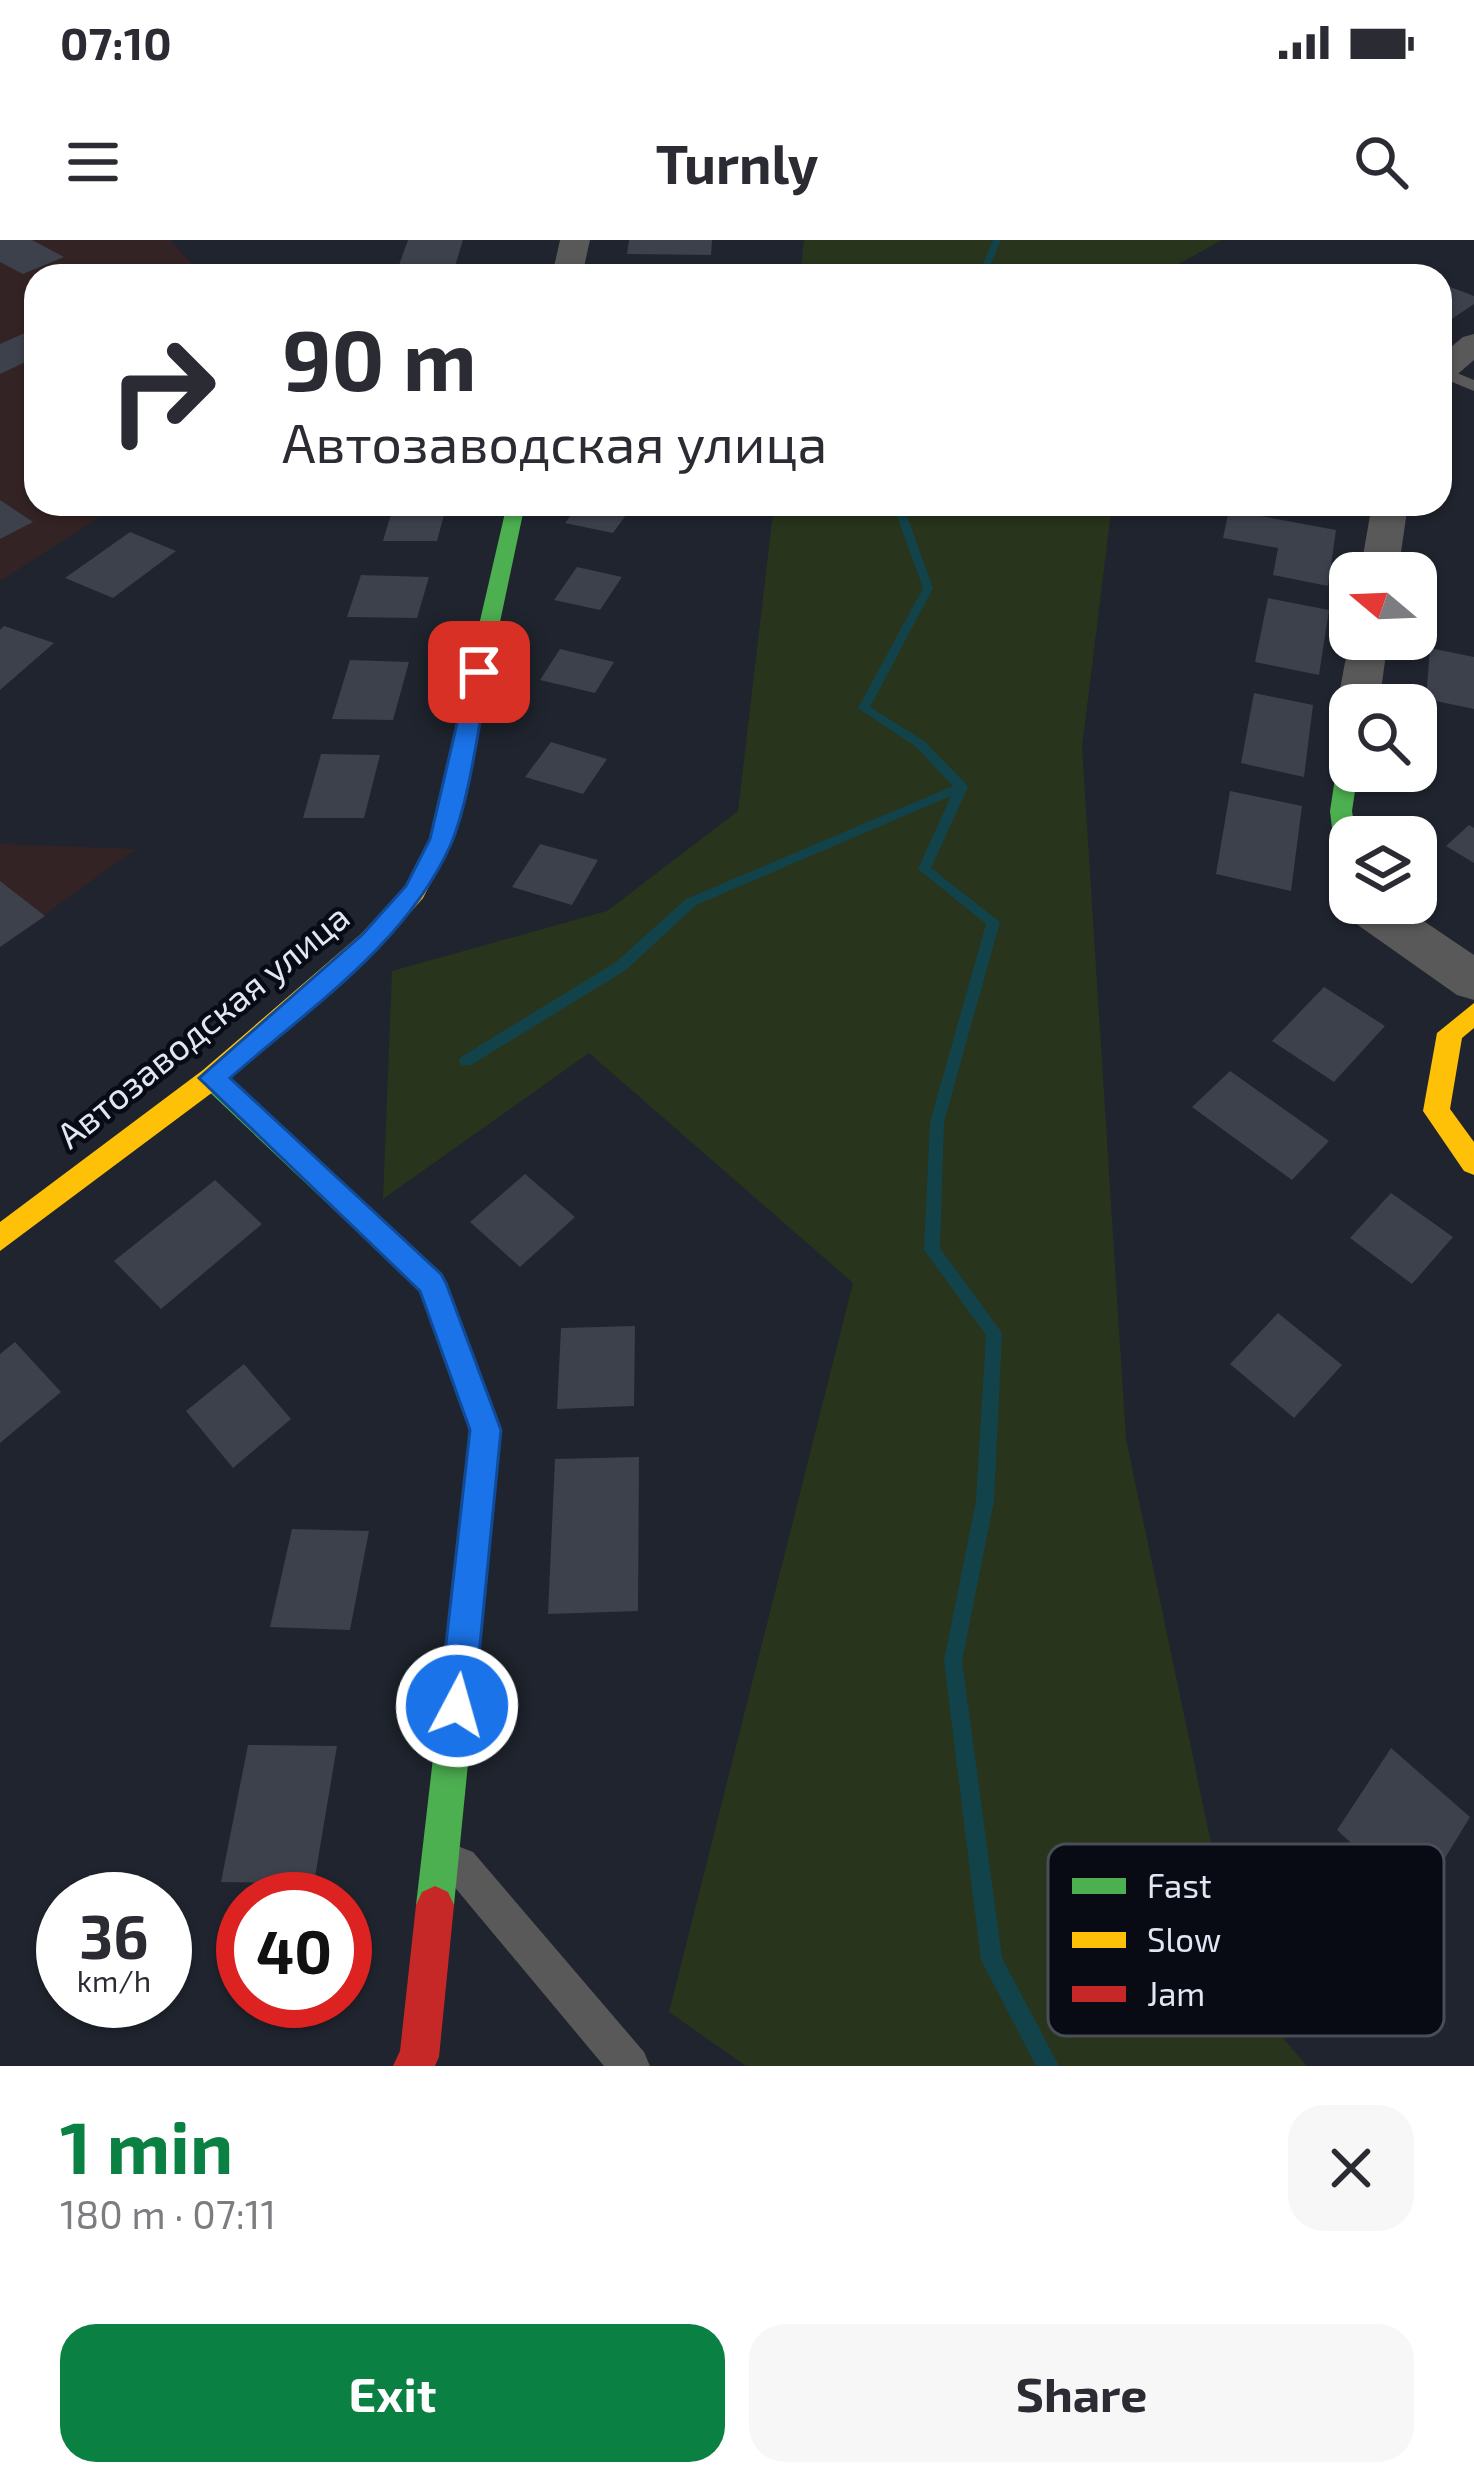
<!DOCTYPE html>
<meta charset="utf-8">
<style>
:root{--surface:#fff;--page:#f7f7f7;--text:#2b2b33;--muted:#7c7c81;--accent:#0b8043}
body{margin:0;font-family:"Exo 2",sans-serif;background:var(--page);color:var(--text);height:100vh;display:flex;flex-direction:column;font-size:45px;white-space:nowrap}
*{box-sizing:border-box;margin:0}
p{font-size:39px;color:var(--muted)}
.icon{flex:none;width:66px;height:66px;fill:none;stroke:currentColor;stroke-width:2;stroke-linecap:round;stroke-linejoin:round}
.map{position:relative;height:1826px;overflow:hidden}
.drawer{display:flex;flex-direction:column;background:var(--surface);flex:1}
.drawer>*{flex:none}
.banner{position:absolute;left:24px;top:24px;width:1428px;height:252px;border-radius:36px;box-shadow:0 3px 9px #0004;background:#fff;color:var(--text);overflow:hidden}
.needle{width:78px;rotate:289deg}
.fabs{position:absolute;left:1329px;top:312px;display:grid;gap:24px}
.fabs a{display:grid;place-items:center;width:108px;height:108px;border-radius:24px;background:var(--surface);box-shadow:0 3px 9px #0004;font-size:60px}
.speed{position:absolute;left:36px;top:1632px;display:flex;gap:24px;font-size:60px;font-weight:700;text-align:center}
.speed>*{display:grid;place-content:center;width:156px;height:156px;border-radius:50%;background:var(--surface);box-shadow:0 3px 9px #0004;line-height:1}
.speed small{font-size:30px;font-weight:400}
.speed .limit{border:18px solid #d22;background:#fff;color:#111}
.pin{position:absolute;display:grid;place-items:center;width:102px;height:102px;color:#fff;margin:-51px;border-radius:24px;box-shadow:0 6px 18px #0006}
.me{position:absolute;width:132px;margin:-66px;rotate:6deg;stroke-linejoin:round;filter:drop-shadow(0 0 9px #0008)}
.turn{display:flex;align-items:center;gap:42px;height:252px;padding:0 60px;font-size:54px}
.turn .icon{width:156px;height:156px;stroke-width:2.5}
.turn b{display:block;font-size:84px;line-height:102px}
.round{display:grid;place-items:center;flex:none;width:126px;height:126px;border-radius:36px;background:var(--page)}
.overview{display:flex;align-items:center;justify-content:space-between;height:204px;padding:0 60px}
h1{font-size:72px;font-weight:700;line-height:90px;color:var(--accent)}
.primary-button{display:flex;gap:24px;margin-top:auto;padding:24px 60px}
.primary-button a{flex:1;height:138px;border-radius:36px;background:var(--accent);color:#fff;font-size:48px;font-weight:700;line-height:138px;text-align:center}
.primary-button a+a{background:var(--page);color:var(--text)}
.status{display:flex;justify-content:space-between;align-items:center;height:84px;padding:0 60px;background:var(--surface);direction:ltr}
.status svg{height:33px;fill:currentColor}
header{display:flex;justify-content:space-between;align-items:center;height:156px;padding:0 60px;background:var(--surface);font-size:54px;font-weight:700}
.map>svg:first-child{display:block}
</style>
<div class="status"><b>07:10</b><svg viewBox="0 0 49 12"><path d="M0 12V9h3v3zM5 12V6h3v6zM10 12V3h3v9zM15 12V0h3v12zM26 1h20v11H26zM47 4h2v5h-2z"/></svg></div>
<header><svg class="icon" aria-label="menu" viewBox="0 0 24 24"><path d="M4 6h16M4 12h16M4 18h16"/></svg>Turnly<svg class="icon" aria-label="search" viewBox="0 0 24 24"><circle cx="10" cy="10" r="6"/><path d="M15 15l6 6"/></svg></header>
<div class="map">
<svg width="1474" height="1826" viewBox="0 0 1474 1826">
<rect width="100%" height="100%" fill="#1f242e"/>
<!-- industrial -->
<path fill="#342324" d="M0,0h170l33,36h-167v228h84l-120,77z
M0,604l135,5 -135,98z"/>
<!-- green -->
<path fill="#28341c" d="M804,0h418l-65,36h-357z
M774,264h338l-30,243 44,692 116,551 65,76h-561l-77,-54 184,-729 -264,-230 -206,146 9,-228 215,-60 131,-100z"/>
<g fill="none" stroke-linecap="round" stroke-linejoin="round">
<!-- stream -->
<path fill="#13434a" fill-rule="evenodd" d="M993,0h8l-15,36h-8z
M906,264h10l-9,12 26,72 -63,119 54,34 42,43 2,3 -37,81 69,54 -56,200 -4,126 62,85 -8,168 -32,160 40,297 57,108h-23l-55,-106 -37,-299 32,-160 10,-166 -62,-85 6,-128 56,-198 -68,-55 33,-73 -255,109 -70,65 -155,95h-10l-2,-4 2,-4 155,-95 70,-63 267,-113 -37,-39 -58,-39 65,-120 -26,-72z"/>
</g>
<!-- building -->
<path fill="#3c414b" d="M0,0h32l32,17 -41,17 -23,-12z
M408,0h55l-11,36h-57z
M629,0h83l-1,15 -84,-1z
M1440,43l34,13v8l-34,23z
M36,88v29l-36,17v-30z
M0,260l33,22 -33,17z
M394,264h53l-10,37h-54z
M579,264h55l-21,29 -48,-10z
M1229,270l107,20 -8,56 -55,-11 5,-27 -55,-10z
M130,292l46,19 -63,47 -48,-20z
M577,327l45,10 -22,33 -46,-10z
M361,335l68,2 -12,41 -70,-1z
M1268,358l61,12 -10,65 -64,-13z
M4,386l50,17 -54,47v-60z
M1430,408l44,9v52l-48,-10z
M560,409l54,13 -19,31 -55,-13z
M350,420l59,2 -16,58 -61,-1z
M1254,453l59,12 -9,72 -63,-14z
M551,502l56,17 -24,35 -58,-17z
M321,514l59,1 -16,63h-61z
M1230,551l72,15 -11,85 -75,-17z
M1469,585l5,3v35l-28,-17z
M540,604l58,16 -26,45 -60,-18z
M0,641l45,35 -45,31z
M1324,747l61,39 -51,56 -62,-41z
M1230,831l99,70 -37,39 -100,-73z
M525,934l50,43 -55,50 -50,-45z
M215,940l47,44 -101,85 -47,-48z
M1391,953l62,44 -41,47 -62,-46z
M1278,1073l64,52 -48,53 -64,-54z
M635,1086l-1,80 -77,3 4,-81z
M15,1102l46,50 -61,51v-89z
M244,1124l47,55 -58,49 -47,-57z
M639,1217l-1,154 -90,3 7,-155z
M292,1289l77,2 -19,99 -80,-3z
M248,1505l89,1 -23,137 -93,-1z
M1391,1508l79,69 -53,87 -80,-74z"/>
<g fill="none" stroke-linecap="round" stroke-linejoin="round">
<!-- lane -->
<path fill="#5a5959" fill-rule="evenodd" d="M1440,126l34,14v11l-34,-14z
M460,1607l13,5 171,200 6,14h-46l-157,-188 -5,-13 5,-13z"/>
<!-- street -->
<path fill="#5a5959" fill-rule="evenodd" d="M560,0h30l-8,36h-30z
M1474,94v26l-22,19 -12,3v-26l23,-19z
M1372,264h36l-10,69h-38z
M1350,396l38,3 -9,66h-29v12l-13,-12z
M1350,649v14h47l77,52v45l-17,-5 -112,-79 -7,-13z"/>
<!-- fast -->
<path fill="#4caf50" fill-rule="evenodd" d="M507,264h18l-43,203 -11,7 -11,-7z
M1350,505v26h8l-6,40 4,26h-6v49l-12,-9 -8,-66 9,-59z
M212,827l9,3 220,204 60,156 -47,475 -6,13 -13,6 -13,-6 -6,-13 55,-475 -51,-139 -217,-205 -4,-8 4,-8z"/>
<!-- slow -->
<path fill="#ffc107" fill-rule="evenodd" d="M471,460l11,7 -29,132 -30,59 -44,50 -158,138 -221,165v-29l203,-152 158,-136 45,-48 25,-47 29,-132z
M1474,763v25l-12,10 -12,71 24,33v33l-10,-4 -41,-60 14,-78z"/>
<!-- jam -->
<path fill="#c62828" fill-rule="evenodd" d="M435,1646l13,6 6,13 -15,152 -4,9h-42l7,-15 16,-146 6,-13z"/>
</g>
<!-- route -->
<path fill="#1a73e8" stroke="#114b97" stroke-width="3" d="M479,425l10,7c-10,50 -19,127 -38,172 -44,99 -141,164 -221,234l211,196 5,9 55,147 -27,276 -5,12 -12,5 -13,-5 -5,-12 31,-276 -50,-139 -221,-213 163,-143 44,-49 24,-47 39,-167z"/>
<g text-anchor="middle" stroke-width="9" stroke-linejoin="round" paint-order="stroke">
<!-- street labels -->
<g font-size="36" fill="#e0e6f3" stroke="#080b14">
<text transform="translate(203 786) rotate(-39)" y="13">Автозаводская улица</text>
</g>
</g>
<!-- legend -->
<rect x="1048" y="1604" width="396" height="192" rx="18" fill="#080b14" stroke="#494d57" stroke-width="3"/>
<rect x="1072" y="1638" width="54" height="16" fill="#4caf50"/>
<rect x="1072" y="1692" width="54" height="16" fill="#ffc107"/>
<rect x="1072" y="1746" width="54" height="16" fill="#c62828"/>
<g font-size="33" fill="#e0e6f3">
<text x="1147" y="1658">Fast</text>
<text x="1147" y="1712">Slow</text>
<text x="1147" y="1766">Jam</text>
</g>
</svg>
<div class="fabs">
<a><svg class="needle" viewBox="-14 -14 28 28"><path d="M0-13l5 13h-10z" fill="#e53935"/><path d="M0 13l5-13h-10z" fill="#7c7c81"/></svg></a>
<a><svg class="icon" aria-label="search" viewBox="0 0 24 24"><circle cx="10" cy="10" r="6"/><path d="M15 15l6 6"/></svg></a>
<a><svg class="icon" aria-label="layers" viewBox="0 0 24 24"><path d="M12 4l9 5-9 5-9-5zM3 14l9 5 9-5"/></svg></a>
</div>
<div class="speed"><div>36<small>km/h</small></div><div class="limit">40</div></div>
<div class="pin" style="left:479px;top:432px;background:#d93025"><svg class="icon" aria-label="arrive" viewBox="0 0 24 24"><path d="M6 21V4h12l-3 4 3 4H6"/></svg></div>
<svg class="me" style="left:457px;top:1466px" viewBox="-20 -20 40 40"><circle r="17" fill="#1a73e8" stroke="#fff" stroke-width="3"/><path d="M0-11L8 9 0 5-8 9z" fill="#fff"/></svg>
<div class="banner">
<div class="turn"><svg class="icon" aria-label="right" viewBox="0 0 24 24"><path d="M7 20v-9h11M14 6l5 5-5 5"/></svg><div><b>90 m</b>Автозаводская улица</div></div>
</div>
</div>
<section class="drawer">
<div class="overview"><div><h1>1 min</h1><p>180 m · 07:11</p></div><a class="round"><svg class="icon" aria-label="close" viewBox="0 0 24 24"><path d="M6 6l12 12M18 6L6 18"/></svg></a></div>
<div class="primary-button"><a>Exit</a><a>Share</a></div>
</section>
